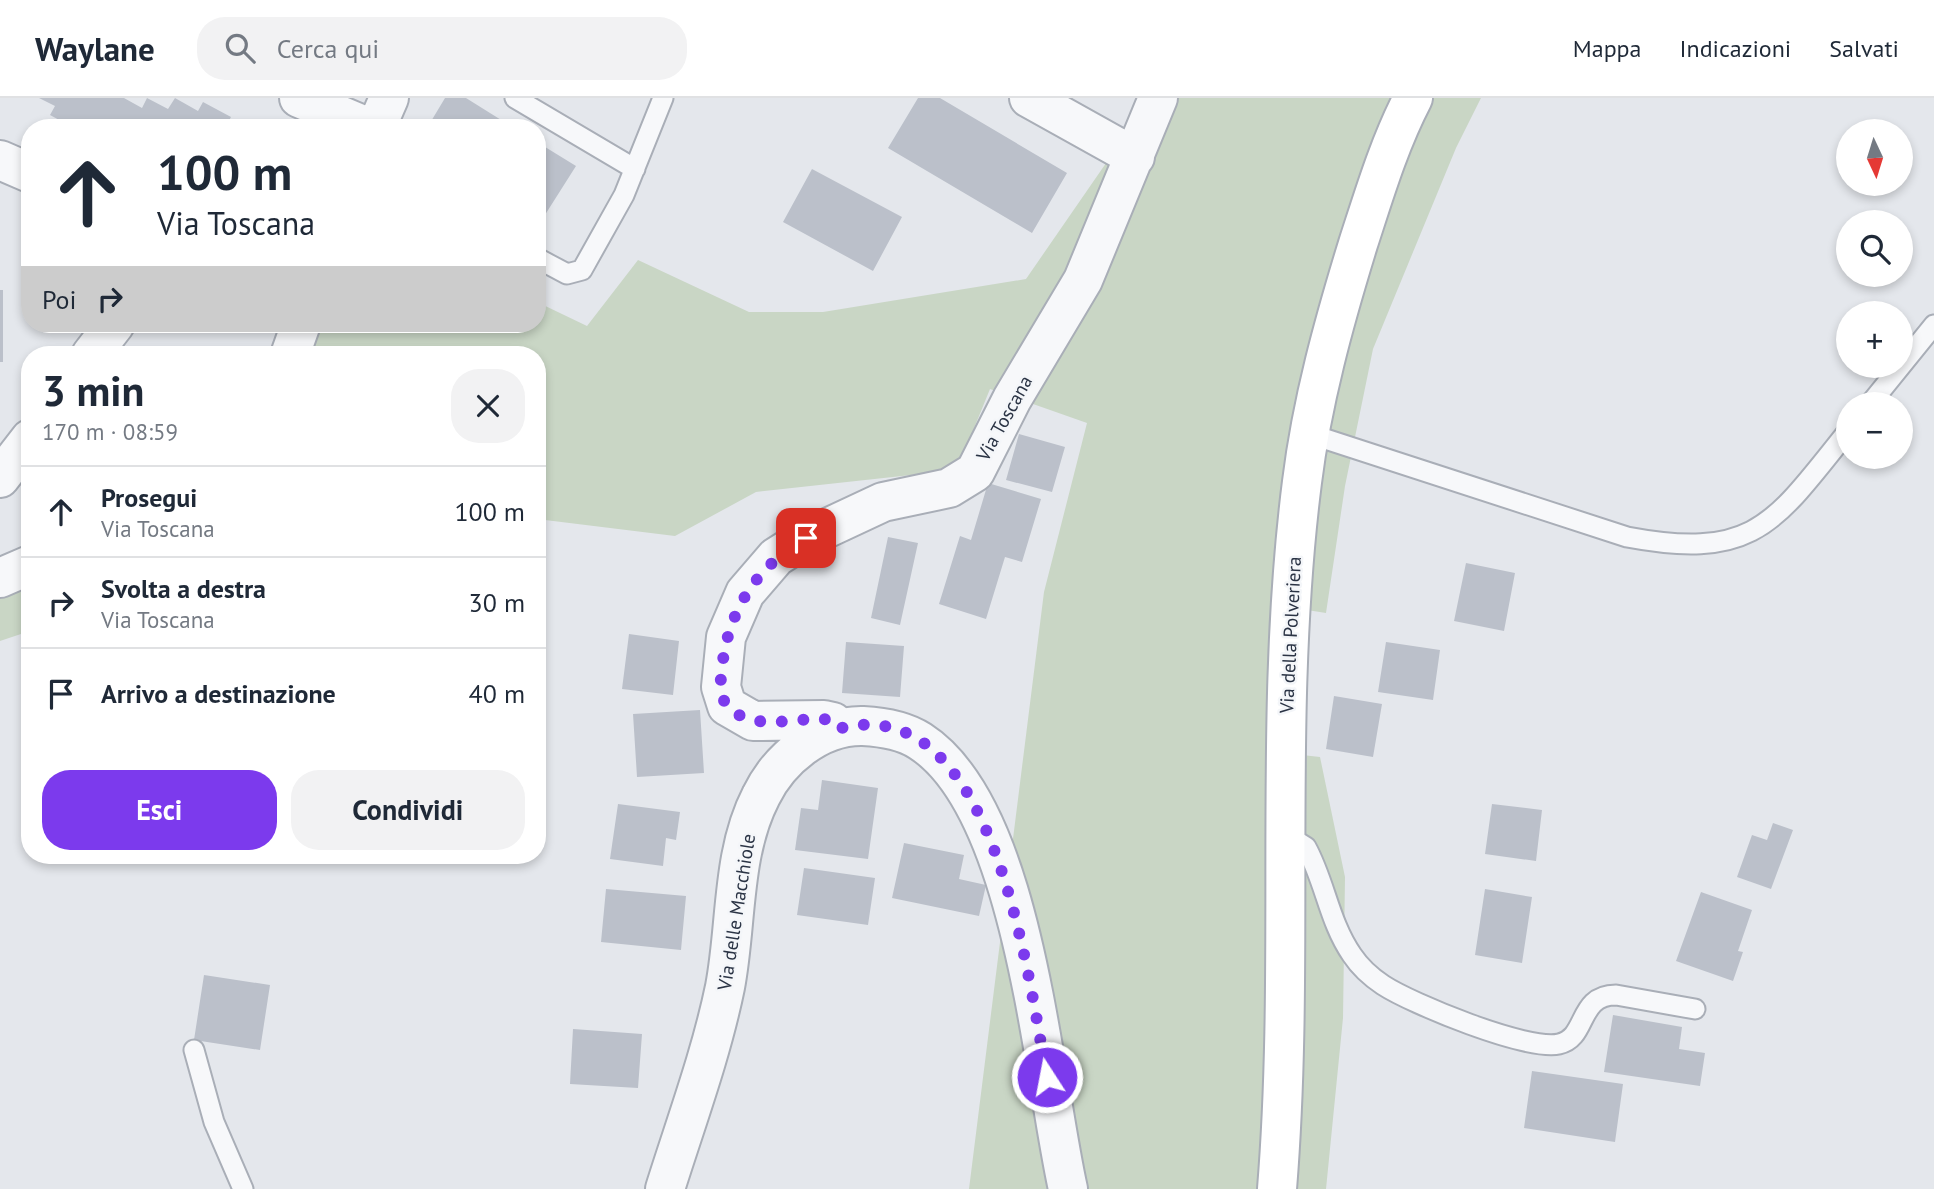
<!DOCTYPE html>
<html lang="it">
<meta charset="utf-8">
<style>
:root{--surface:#fff;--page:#f2f2f3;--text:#1f2937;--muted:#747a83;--line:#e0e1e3;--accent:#7c3aed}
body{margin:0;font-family:"PT Sans",sans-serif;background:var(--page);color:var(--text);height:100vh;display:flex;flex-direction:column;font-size:26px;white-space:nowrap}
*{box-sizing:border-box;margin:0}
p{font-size:23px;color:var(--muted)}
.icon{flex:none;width:38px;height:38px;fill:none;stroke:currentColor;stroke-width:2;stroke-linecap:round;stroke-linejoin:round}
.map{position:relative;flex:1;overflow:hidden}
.drawer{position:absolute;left:21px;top:248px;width:525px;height:518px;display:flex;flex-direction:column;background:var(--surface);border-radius:28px;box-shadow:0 4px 10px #0003}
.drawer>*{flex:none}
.banner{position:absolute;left:21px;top:21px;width:525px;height:214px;border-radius:28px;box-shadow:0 4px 10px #0003;background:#fff;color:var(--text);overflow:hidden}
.needle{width:46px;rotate:176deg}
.controls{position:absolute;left:1836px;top:21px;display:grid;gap:14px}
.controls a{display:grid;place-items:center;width:77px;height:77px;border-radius:50%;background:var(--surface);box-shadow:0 4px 10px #0003;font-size:35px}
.pin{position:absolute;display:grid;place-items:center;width:60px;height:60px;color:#fff;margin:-30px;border-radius:14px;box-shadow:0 4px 10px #0006}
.me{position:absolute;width:77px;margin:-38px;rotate:349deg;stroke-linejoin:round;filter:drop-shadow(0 0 5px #0008)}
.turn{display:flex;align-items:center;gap:24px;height:147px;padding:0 21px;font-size:32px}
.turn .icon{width:91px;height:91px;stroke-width:2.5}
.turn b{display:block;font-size:49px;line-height:60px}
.then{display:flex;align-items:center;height:66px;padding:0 21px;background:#0003;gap:14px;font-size:26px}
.round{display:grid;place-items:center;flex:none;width:74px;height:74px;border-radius:28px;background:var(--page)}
.summary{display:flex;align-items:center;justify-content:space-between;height:119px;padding:0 21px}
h1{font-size:42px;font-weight:600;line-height:52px}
.primary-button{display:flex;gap:14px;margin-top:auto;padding:14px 21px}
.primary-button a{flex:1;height:80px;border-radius:28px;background:var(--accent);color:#fff;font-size:28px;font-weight:600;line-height:80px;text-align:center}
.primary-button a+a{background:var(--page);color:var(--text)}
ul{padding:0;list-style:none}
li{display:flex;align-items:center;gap:21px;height:91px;padding:0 21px;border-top:2px solid var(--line)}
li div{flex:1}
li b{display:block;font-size:26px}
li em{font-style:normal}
header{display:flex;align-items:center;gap:42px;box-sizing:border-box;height:98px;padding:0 35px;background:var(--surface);border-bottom:2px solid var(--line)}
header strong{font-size:33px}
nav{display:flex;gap:38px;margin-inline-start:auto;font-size:24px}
.search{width:490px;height:63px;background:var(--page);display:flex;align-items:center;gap:18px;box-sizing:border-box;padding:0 24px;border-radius:28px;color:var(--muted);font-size:26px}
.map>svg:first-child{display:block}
</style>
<header>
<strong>Waylane</strong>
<div class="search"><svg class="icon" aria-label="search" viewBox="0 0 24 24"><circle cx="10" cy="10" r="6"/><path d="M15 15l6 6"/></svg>Cerca qui</div>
<nav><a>Mappa</a><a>Indicazioni</a><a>Salvati</a></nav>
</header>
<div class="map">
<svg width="1934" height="1091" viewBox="0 0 1934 1091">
<rect width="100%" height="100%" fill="#e4e7ec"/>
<!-- green -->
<path fill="#c9d6c5" d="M1151,0h330l-25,50 -83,201 -28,137 -19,127 -19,-3 -5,145 18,2 25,120 -2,141 -17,171h-357l75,-597 43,-169 -97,-34 -33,81 -201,22 -81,44 -138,-17v-164h-228l12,-31h216v-22l50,24 51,-66 111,52h74l203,-33z
M30,487v46l-30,10v-42z"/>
<!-- building -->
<path fill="#bbc0ca" d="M39,0h85l18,10 5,-10 21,11 7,-11 23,13 5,-9 28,15 -6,11h-151l-24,-13 5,-9z
M445,0h21l48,30h-87z
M918,0h22l127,75 -35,60 -144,-85z
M537,44l39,24 -33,52 -6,-4z
M812,71l90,48 -29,54 -90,-49z
M0,192h3v72h-3z
M1019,336l46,13 -13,45 -46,-12z
M988,385l53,16 -19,63 -17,-5 -19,62 -47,-15 21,-68 11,4z
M888,439l30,6 -18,82 -29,-7z
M1466,465l49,10 -11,58 -50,-10z
M629,536l50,7 -6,54 -51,-6z
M846,544l58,4 -4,51 -58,-4z
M1386,544l54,8 -7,50 -55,-8z
M1334,598l48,8 -9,53 -47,-8z
M700,612l4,63 -67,4 -4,-63z
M822,682l56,8 -10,71 -73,-9 6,-42 17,2z
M618,706l62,8 -4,28 -10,-2 -3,28 -53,-7z
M1492,706l50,6 -6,51 -51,-7z
M1773,725l20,7 -22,59 -34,-12 15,-42 15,5z
M904,745l60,12 -5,24 27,6 -7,31 -87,-18z
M804,770l71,10 -7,47 -71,-10z
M606,791l80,7 -5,54 -80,-8z
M1485,791l47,8 -10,66 -47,-8z
M1701,794l51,18 -14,41 5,1 -10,29 -57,-20z
M204,877l66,10 -10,65 -66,-10z
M1613,917l69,12 -3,22 26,4 -5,33 -96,-14z
M573,931l69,5 -4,54 -68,-4z
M1532,973l91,13 -8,58 -91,-14z"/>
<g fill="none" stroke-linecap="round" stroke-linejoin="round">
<!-- service casing -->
<g stroke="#a9aeb7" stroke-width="23">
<path id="service" d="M515,0l120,71
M537,160l30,16 15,-4 42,-75 39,-97
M1870,306l64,-79
M1310,336l317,103c128,24 147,-14 221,-106
M1286,744h12l8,5c19,34 23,75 46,108 8,12 19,22 31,30 29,19 144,66 176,59 29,-6 18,-49 57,-49l79,14
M194,952l20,72 29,67"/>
</g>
<!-- minor casing -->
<g stroke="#a9aeb7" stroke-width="42">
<path id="minor" d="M299,0l71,30
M1029,0l106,59
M376,30l13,-30
M0,62l30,13
M91,257l24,-31
M290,257l11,-31
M0,380l30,-39
M0,480l30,-13
M838,631l-5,-7 -9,-2 -71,1 -26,-15 -6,-19 5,-50 19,-44 31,-36 30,-19 77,-36 66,-14 26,-16 37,-73 71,-119 75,-182
M665,1091c21,-67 46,-134 60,-202 12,-62 6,-133 36,-191 18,-37 58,-71 102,-70 19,1 40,4 57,15 104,67 122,332 148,448"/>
</g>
<!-- secondary casing -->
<g stroke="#a9aeb7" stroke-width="42">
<path id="secondary" d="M1277,1091c19,-235 -5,-472 25,-707 10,-81 32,-160 56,-238 16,-49 31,-100 55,-146"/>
</g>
<!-- service -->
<use href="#service" stroke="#f7f8fa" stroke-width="19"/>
<!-- minor -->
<use href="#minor" stroke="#f7f8fa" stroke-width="38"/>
<!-- secondary -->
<use href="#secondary" stroke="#fff" stroke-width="38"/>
</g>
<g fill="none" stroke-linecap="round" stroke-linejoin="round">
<!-- route -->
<path stroke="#7c3aed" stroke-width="12" stroke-dasharray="0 21.6" d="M806,440c-50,29 -78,73 -84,130 -2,14 -3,31 8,41 26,22 64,9 94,10l10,4 4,6c157,-43 190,250 209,348"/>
</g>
<g text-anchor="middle" stroke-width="5" stroke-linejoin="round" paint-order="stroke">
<!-- street labels -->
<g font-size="19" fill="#2b3445" stroke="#f4f6f9">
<text transform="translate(1004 320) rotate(-61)" y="7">Via Toscana</text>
<text transform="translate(1290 537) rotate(-87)" y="7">Via della Polveriera</text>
<text transform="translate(736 814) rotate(-81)" y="7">Via delle Macchiole</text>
</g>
</g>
</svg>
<div class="controls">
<a><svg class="needle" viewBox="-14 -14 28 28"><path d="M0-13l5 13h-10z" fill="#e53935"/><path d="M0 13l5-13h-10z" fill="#747a83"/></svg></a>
<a><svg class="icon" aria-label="search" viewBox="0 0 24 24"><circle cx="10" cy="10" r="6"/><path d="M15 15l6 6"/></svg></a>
<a>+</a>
<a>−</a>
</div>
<div class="pin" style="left:806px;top:440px;background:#d93025"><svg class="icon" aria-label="arrive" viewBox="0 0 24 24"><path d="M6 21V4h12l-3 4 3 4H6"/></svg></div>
<svg class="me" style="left:1047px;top:979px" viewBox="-20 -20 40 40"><circle r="17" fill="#7c3aed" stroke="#fff" stroke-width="3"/><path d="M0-11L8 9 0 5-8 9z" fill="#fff"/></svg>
<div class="banner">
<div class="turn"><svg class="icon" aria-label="ahead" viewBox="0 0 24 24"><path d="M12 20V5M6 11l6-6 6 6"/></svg><div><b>100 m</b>Via Toscana</div></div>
<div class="then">Poi<svg class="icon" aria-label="right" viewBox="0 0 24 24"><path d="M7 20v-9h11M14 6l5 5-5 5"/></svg></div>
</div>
<section class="drawer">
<div class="summary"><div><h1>3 min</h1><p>170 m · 08:59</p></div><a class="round"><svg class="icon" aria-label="close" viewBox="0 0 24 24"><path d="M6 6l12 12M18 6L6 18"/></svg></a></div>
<ul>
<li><svg class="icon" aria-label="ahead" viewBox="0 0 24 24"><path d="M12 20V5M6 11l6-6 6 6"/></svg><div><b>Prosegui</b><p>Via Toscana</p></div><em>100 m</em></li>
<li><svg class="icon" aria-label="right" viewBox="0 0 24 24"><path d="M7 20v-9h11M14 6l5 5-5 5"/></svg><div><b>Svolta a destra</b><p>Via Toscana</p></div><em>30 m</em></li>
<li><svg class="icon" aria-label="arrive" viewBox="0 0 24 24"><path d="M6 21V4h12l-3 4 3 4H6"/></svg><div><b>Arrivo a destinazione</b></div><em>40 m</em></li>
</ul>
<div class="primary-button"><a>Esci</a><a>Condividi</a></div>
</section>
</div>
